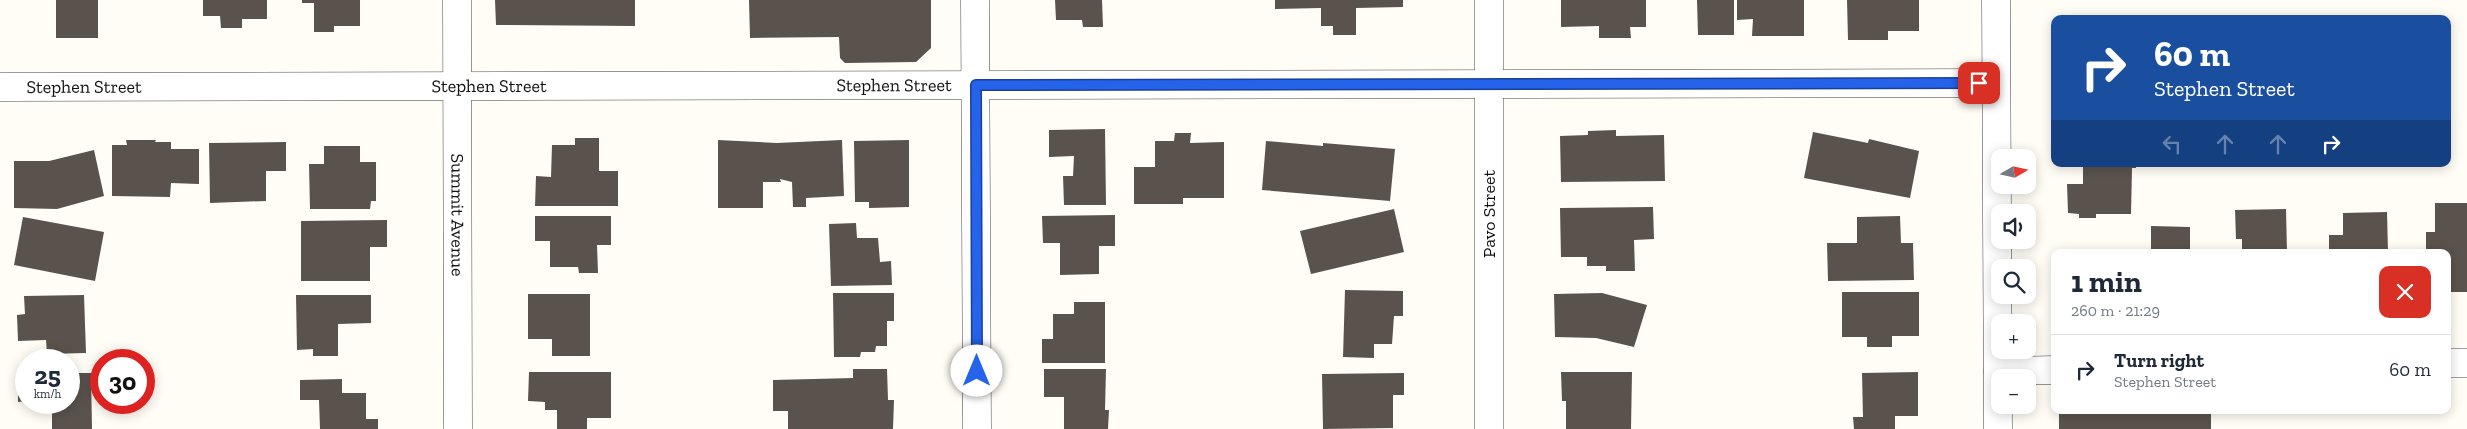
<!DOCTYPE html>
<meta charset="utf-8">
<style>
:root{--surface:#fff;--page:#f2f2f3;--text:#1f2937;--muted:#747a83;--line:#e0e1e3}
body{margin:0;font-family:"Zilla Slab",serif;background:var(--page);color:var(--text);height:100vh;display:flex;flex-direction:column;font-size:19px;white-space:nowrap}
*{box-sizing:border-box;margin:0}
p{font-size:16px;color:var(--muted)}
.icon{flex:none;width:28px;height:28px;fill:none;stroke:currentColor;stroke-width:2;stroke-linecap:round;stroke-linejoin:round}
.map{position:relative;flex:1;overflow:hidden}
.drawer{position:absolute;left:2051px;top:249px;width:400px;height:165px;display:flex;flex-direction:column;background:var(--surface);border-radius:10px;box-shadow:0 2px 12px #0003}
.drawer>*{flex:none}
.guide{position:absolute;left:2051px;top:15px;width:400px;height:152px;border-radius:10px;box-shadow:0 2px 12px #0003;background:#1a4fa0;color:#fff;overflow:hidden}
.needle{width:32px;rotate:81deg}
.controls{position:absolute;left:1991px;top:149px;display:grid;gap:10px}
.controls a{display:grid;place-items:center;width:45px;height:45px;border-radius:10px;background:var(--surface);box-shadow:0 2px 12px #0003;font-size:25px}
.speed{position:absolute;left:15px;top:349px;display:flex;gap:10px;font-size:25px;font-weight:700;text-align:center}
.speed>*{display:grid;place-content:center;width:65px;height:65px;border-radius:50%;background:var(--surface);box-shadow:0 2px 12px #0003;line-height:1}
.speed small{font-size:12px;font-weight:400}
.speed .limit{border:8px solid #d22;background:#fff;color:#111}
.pin{position:absolute;display:grid;place-items:center;width:42px;height:42px;color:#fff;margin:-21px;border-radius:10px;box-shadow:0 2px 8px #0006}
.me{position:absolute;width:55px;margin:-28px;rotate:0deg;stroke-linejoin:round;filter:drop-shadow(0 0 4px #0008)}
.turn{display:flex;align-items:center;gap:18px;height:105px;padding:0 20px;font-size:22px}
.turn .icon{width:65px;height:65px;stroke-width:2.5}
.turn b{display:block;font-size:35px;line-height:42px}
.lanes{display:flex;align-items:center;height:48px;padding:0 20px;background:#0003;justify-content:center;gap:25px;direction:ltr}
.lanes .off{opacity:.35}
.round{display:grid;place-items:center;flex:none;width:52px;height:52px;border-radius:10px;background:var(--page)}
.headline{display:flex;align-items:center;justify-content:space-between;height:85px;padding:0 20px}
h1{font-size:30px;font-weight:700;line-height:38px}
ul{padding:0;list-style:none}
li{display:flex;align-items:center;gap:15px;height:70px;padding:0 20px;border-top:1px solid var(--line)}
li div{flex:1}
li b{display:block;font-size:19px}
li em{font-style:normal}
.map>svg:first-child{display:block}
</style>
<div class="map">
<svg width="2467" height="429" viewBox="0 0 2467 429">
<rect width="100%" height="100%" fill="#fffdf5"/>
<!-- building -->
<path fill="#5a524d" d="M56,0h42v38h-42z
M203,0h64v19h-25v9h-21l-1,-12h-17z
M302,0h58v26h-26v6h-20v-29h-12z
M495,0h140v26l-139,-1z
M749,0h182v48l-15,14 -71,1 -5,-5 -1,-21 -89,1z
M1055,0h47l1,27h-20l-1,-7h-26z
M1275,0h128v7l-47,1v27h-23v-9h-12v-18l-46,1z
M1561,0h85v27h-16l1,11h-32v-12l-38,1z
M1697,0h37v35h-36z
M1737,0h67v36h-52l1,-17 -16,1z
M1847,0h72v31h-31v9h-40z
M1105,129l1,76h-42l-1,-29h10l1,-20 -25,1v-27z
M1616,130v6l48,-1 1,46 -104,1 -1,-46 28,-1v-4z
M1813,132l55,11 1,-4 50,12 -9,47 -106,-20z
M1175,133h16l-1,10 34,-1v56h-41v6h-49v-37h21v-26h19z
M575,138h24v33h19v35h-83l1,-30 15,1 1,-32h23z
M126,140h30l-1,2h16v7h28v35l-28,-1 -1,14 -58,-1v-51h15z
M718,140l59,3 65,-3 2,56 -38,2v9h-13l-1,-25 -12,-3 1,3h-18v26h-45z
M909,140v67l-40,1v-6h-14l-1,-61z
M1266,141l57,5v-3l72,6 -5,52 -128,-11z
M286,142v29h-20v30l-56,2 -1,-60z
M324,146h36v16h16v39h-5l-1,8h-60l-1,-45h15z
M94,150l10,46 -47,13 -43,-1v-47h35z
M2083,164h53v4h-4l-1,46h-35v4h-17v-4l-11,-1 -1,-29h16z
M2435,203h32v89h-19v-40h-22v-20h9z
M1653,207l1,32 -20,1 1,31h-29v-5h-19v-9h-26l-1,-49z
M1394,209l10,43 -93,22 -11,-43z
M2286,209l1,43h-45v-13h-6l-1,-29z
M2387,212l1,40h-59v-17h14v-22z
M1115,215v31h-16v28l-39,1v-32h-17l-1,-27z
M535,216h76v29h-14l1,28h-19l-1,-6h-28v-26h-15z
M1900,216l1,27h12l1,37 -86,1 -1,-38h30v-26z
M23,217l81,15 -9,49 -81,-16z
M387,220v27h-17v34h-69v-60z
M856,223l1,15h21l2,24 11,-1 1,24 -61,1 -2,-62z
M2151,226l39,1v25h-39z
M1345,290l58,1v25h-9l-2,28h-18v14l-31,-1z
M1842,292h77v44h-27v11h-25v-10h-25z
M833,293h61v28h-7v25h-11l-1,6h-14l-1,5h-26z
M1602,293l45,12 -13,42 -38,-9 -41,-1 -1,-43z
M528,294h62v62h-38v-17h-24z
M84,295l2,58 -39,1 -1,-14 -28,1 -1,-26 8,-1 -1,-18z
M296,295h75v28l-33,1v32h-25v-7l-16,1z
M1074,302h31v61h-63v-24h11v-25h21z
M853,369h34l1,31h6l-1,29h-105v-18h-15v-31l80,-2z
M1044,369h62l-1,41h4l-1,19h-44v-32h-20z
M529,372h82v46h-24v11h-30v-19h-12v-8l-17,-1z
M1561,372h71l-1,57h-65v-28h-4z
M1918,372v44h-23v13h-41l-1,-12h10l-1,-44z
M69,373h22l1,56h-40v-27h17z
M1404,373v22h-11v33l-70,1 -1,-55z
M18,374h8v27l-8,1z
M342,379v14h24v26h12v10h-58l-1,-29h-19v-20z
M2211,413v16h-152v-15z"/>
<g fill="none" stroke-linecap="round" stroke-linejoin="round">
<!-- minor casing -->
<g stroke="#444" stroke-width="29">
<g id="minor">
<path id="s1" d="M457,0l1,429"/>
<path d="M975,0l2,429"/>
<path d="M1489,0v429"/>
<path d="M1996,0l2,429"/>
<path id="s2" d="M0,87l1996,-4"/>
<path d="M2448,363h19"/>
<path d="M1998,371l57,-1"/>
</g>
</g>
<!-- minor -->
<use href="#minor" stroke="#fff" stroke-width="28"/>
</g>
<g fill="none" stroke-linecap="round" stroke-linejoin="round">
<!-- route casing -->
<g stroke="#184099" stroke-width="12">
<path id="route" d="M977,371l-1,-286 1003,-2"/>
</g>
<!-- route -->
<use href="#route" stroke="#2563eb" stroke-width="9"/>
</g>
<g text-anchor="middle" stroke-width="5" stroke-linejoin="round" paint-order="stroke">
<!-- street labels -->
<g font-size="18" fill="#111" stroke="#fff">
<text dy="6" stroke="none"><textPath href="#s2" startOffset="489">Stephen Street</textPath></text>
<text dy="6" stroke="none"><textPath href="#s2" startOffset="894">Stephen Street</textPath></text>
<text dy="6" stroke="none"><textPath href="#s2" startOffset="84">Stephen Street</textPath></text>
<text dy="6" stroke="none"><textPath href="#s1" startOffset="215">Summit Avenue</textPath></text>
<text transform="translate(1489 214) rotate(-90)" y="6">Pavo Street</text>
</g>
</g>
</svg>
<div class="controls">
<a><svg class="needle" viewBox="-14 -14 28 28"><path d="M0-13l5 13h-10z" fill="#e53935"/><path d="M0 13l5-13h-10z" fill="#747a83"/></svg></a>
<a><svg class="icon" aria-label="sound" viewBox="0 0 24 24"><path d="M4 9h4l5-4v14l-5-4H4zM17 9q2 3 0 6"/></svg></a>
<a><svg class="icon" aria-label="search" viewBox="0 0 24 24"><circle cx="10" cy="10" r="6"/><path d="M15 15l6 6"/></svg></a>
<a>+</a>
<a>−</a>
</div>
<div class="speed"><div>25<small>km/h</small></div><div class="limit">30</div></div>
<div class="pin" style="left:1979px;top:83px;background:#d93025"><svg class="icon" aria-label="arrive" viewBox="0 0 24 24"><path d="M6 21V4h12l-3 4 3 4H6"/></svg></div>
<svg class="me" style="left:977px;top:371px" viewBox="-20 -20 40 40"><circle r="19" fill="#fff"/><path d="M0-13L10 11 0 6-10 11z" fill="#2563eb"/></svg>
<div class="guide">
<div class="turn"><svg class="icon" aria-label="right" viewBox="0 0 24 24"><path d="M7 20v-9h11M14 6l5 5-5 5"/></svg><div><b>60 m</b>Stephen Street</div></div>
<div class="lanes"><svg class="icon off" aria-label="left" viewBox="0 0 24 24"><path d="M17 20v-9H6M10 6l-5 5 5 5"/></svg><svg class="icon off" aria-label="ahead" viewBox="0 0 24 24"><path d="M12 20V5M6 11l6-6 6 6"/></svg><svg class="icon off" aria-label="ahead" viewBox="0 0 24 24"><path d="M12 20V5M6 11l6-6 6 6"/></svg><svg class="icon" aria-label="right" viewBox="0 0 24 24"><path d="M7 20v-9h11M14 6l5 5-5 5"/></svg></div>
</div>
<section class="drawer">
<div class="headline"><div><h1>1 min</h1><p>260 m · 21:29</p></div><a class="round" style="background:#d93025;color:#fff"><svg class="icon" aria-label="close" viewBox="0 0 24 24"><path d="M6 6l12 12M18 6L6 18"/></svg></a></div>
<ul>
<li><svg class="icon" aria-label="right" viewBox="0 0 24 24"><path d="M7 20v-9h11M14 6l5 5-5 5"/></svg><div><b>Turn right</b><p>Stephen Street</p></div><em>60 m</em></li>
</ul>
</section>
</div>
